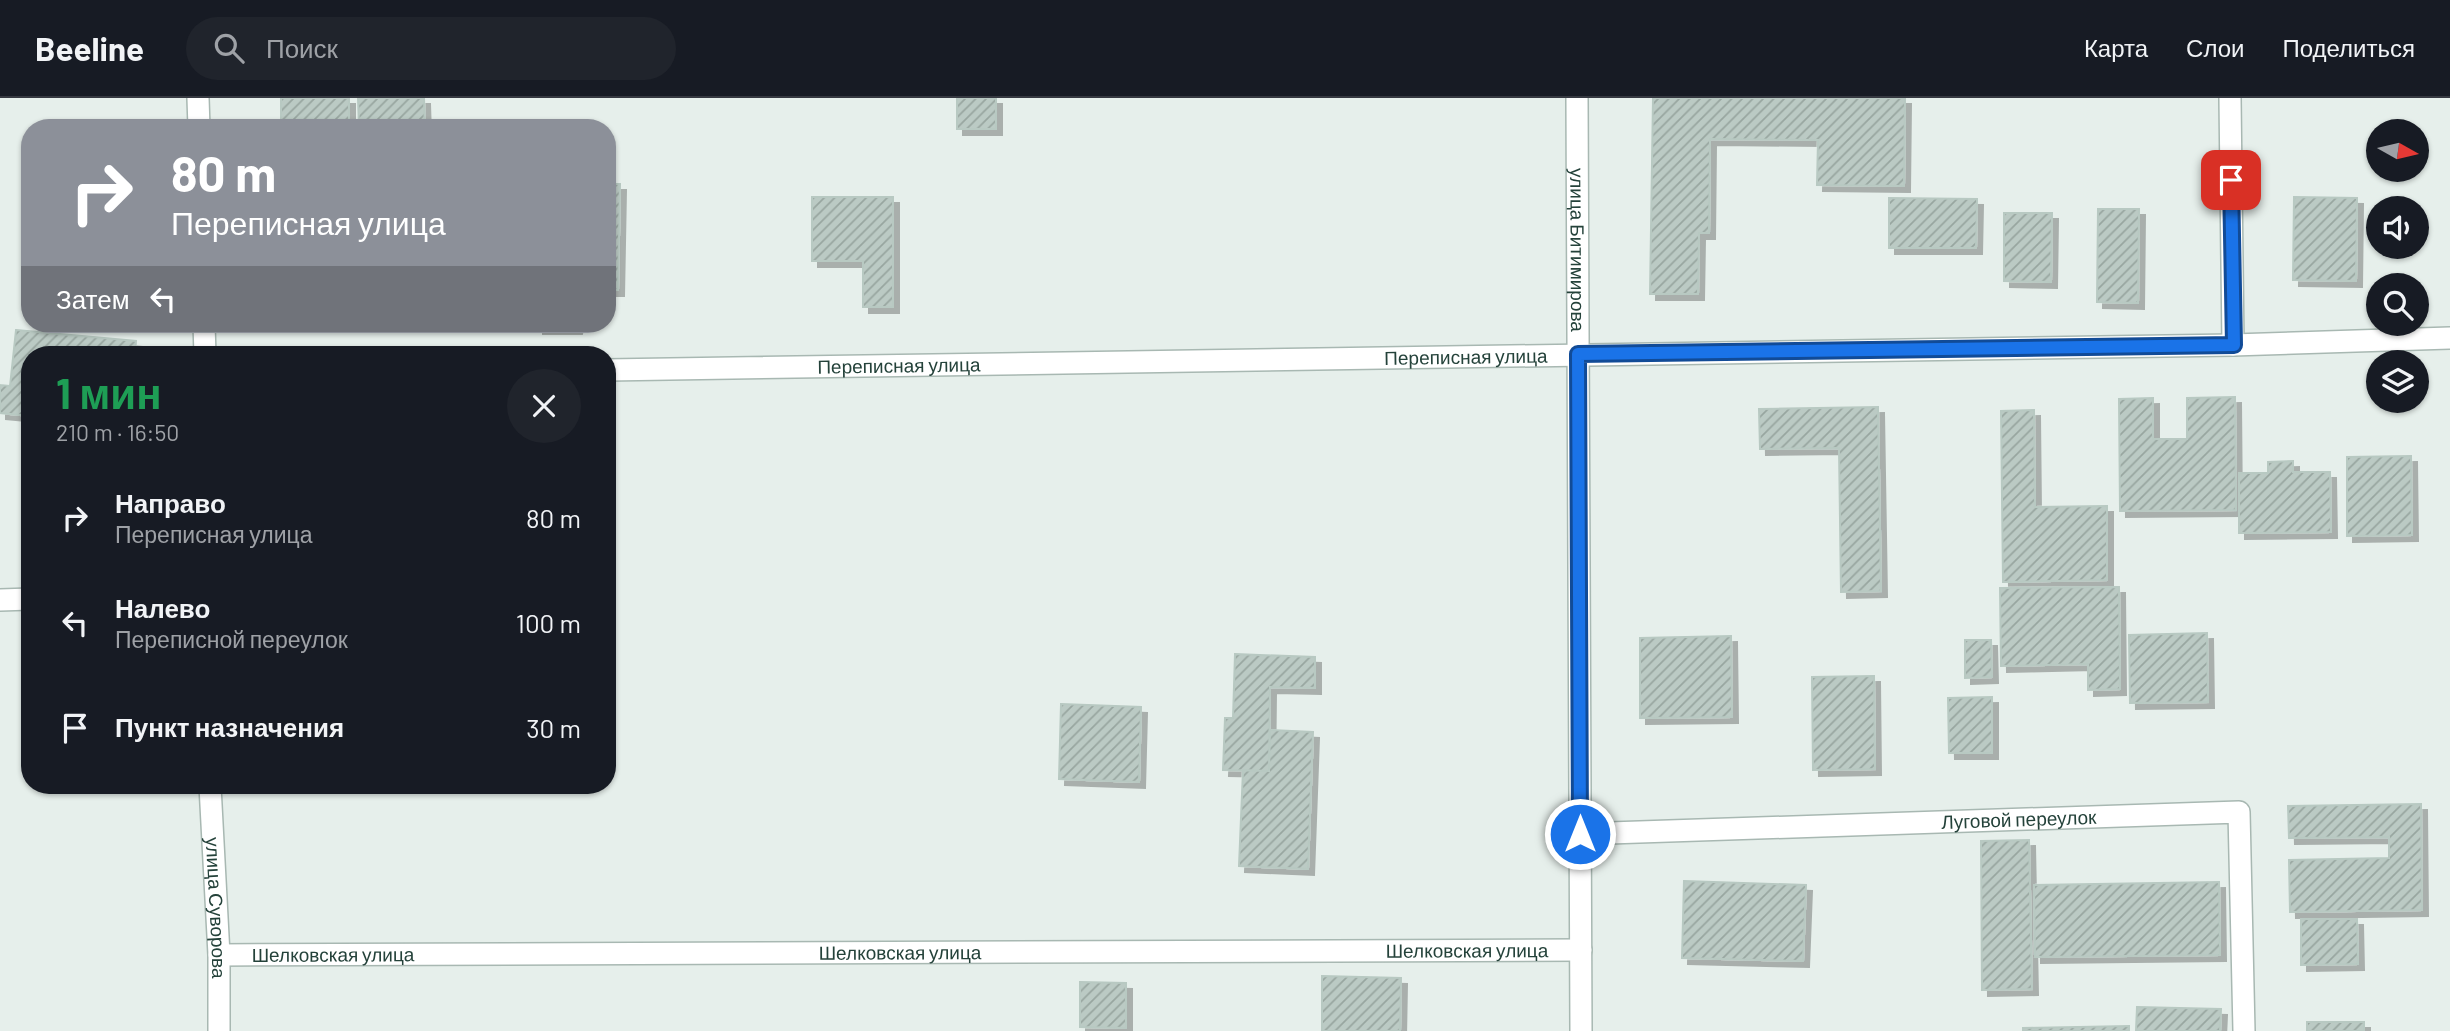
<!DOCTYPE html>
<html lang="ru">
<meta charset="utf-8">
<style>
:root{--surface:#171b24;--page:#20242c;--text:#f1f3f6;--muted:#9ea1a6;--line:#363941}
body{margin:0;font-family:Barlow,sans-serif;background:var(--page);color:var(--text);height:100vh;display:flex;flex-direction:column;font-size:26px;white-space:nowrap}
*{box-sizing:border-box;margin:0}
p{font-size:23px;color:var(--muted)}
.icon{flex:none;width:38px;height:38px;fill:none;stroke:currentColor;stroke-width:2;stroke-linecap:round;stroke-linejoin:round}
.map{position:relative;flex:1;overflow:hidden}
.panel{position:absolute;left:21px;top:248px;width:595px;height:448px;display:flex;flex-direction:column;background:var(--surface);border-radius:28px;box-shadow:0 2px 5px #0004}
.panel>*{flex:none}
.hud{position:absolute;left:21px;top:21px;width:595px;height:214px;border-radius:28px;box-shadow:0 2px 5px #0004;background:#8c9099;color:#fff;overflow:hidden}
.needle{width:46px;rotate:98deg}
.buttons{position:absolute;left:2366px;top:21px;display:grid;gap:14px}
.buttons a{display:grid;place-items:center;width:63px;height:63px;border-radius:50%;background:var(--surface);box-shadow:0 2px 5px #0004;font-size:35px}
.pin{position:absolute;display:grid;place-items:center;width:60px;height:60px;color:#fff;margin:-30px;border-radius:14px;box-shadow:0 4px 10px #0006}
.me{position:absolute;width:77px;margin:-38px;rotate:0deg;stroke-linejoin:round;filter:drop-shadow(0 0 5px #0008)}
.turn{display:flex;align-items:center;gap:24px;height:147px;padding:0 35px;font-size:32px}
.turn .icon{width:91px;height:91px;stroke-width:2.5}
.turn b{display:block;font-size:49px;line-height:60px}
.then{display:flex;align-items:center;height:66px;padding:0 35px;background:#0003;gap:14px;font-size:26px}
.round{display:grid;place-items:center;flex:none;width:74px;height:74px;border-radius:37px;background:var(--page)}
.summary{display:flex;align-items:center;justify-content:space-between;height:119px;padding:0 35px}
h1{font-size:42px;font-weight:700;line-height:52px;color:#1e9e55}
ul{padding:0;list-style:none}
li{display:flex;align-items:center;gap:21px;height:105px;padding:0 35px}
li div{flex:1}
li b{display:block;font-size:26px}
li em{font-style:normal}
header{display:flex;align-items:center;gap:42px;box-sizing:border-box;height:98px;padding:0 35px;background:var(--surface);border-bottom:2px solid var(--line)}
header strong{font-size:33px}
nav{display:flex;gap:38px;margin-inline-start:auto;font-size:24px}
.search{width:490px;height:63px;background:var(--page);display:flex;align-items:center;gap:18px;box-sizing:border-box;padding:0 24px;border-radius:38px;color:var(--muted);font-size:26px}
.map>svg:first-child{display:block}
</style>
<header>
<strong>Beeline</strong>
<div class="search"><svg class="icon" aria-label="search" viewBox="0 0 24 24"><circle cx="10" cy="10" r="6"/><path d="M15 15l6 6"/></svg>Поиск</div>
<nav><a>Карта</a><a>Слои</a><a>Поделиться</a></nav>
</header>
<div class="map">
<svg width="2450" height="933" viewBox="0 0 2450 933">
<defs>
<pattern id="building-hatch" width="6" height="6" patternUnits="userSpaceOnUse" patternTransform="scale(1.75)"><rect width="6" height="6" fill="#bbcac4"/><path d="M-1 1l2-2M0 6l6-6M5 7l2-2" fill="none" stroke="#98a6a0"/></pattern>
<filter id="shadow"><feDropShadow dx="6" dy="6" stdDeviation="0" flood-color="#0004"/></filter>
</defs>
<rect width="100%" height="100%" fill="#e6efeb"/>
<!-- building -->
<path fill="url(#building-hatch)" stroke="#b8c9c2" stroke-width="2" filter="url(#shadow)" d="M281,0h68v30h-68z
M358,0h66l1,30h-66z
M957,0h39v31h-39z
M1653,0h252l-1,88 -87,-1 1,-45 -108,-1 -1,94h-10l-1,61h-48z
M607,86h13l-2,106h-11z
M812,99h81v110h-30v-46h-51z
M2294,99l63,1 -1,83 -63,-1z
M1889,100l88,1 -1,49h-87z
M2098,111h41l-1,94 -41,-1z
M2004,115h48l-1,69 -47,-1z
M537,226h40l-1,4h-39z
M16,232l120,11 -1,14h-105v61l-30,-3v-28l10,1z
M2235,299l1,113 -116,1 -1,-112 34,-1v41h34v-41z
M1878,309l3,184 -40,1 -2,-144 -79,1 -1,-40z
M2034,312l1,97 72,-1v74l-104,2 -2,-171z
M2411,358l1,79 -65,1v-79z
M2293,363v11h37l1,60 -92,1v-60h29v-11z
M2119,489l1,102 -32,1v-26l-87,2 -1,-78z
M2207,535l1,69 -78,1 -1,-68z
M1731,538l1,81 -92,1v-80z
M1965,542h26l1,37 -27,1z
M1235,556l80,3v31l-45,-1 -1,84 -46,-1 2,-52h8z
M1874,578l1,93 -62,1 -1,-93z
M1992,599v56h-43l-1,-55z
M1061,606l80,3 -2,75 -80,-3z
M1270,632l43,2 -5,137 -69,-3 4,-96 26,1z
M2421,706l1,106 -132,2 -1,-52 100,-2v-21l-100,1 -1,-32z
M2029,742l3,149 -50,1 -1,-149z
M1684,783l122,4 -3,76 -121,-3z
M2219,784l1,73 -185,2 -1,-72z
M2301,821h56l1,45 -57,1z
M1322,878l79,2 -1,53h-78z
M1080,884l46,1v45l-46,-1z
M2137,909l84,2 -1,22h-84z
M2307,924h57v9h-57z
M2129,928v5h-106v-3z"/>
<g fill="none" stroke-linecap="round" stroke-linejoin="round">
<!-- street casing -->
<g stroke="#a8b8b2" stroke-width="24">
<g id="street">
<path d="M198,0l1,30"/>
<path id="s1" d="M1577,0l4,933"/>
<path d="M2230,0l3,247"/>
<path d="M204,226l1,31"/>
<path id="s2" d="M607,272l1626,-25 217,-7"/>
<path d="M0,502l30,-1"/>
<path id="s3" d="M210,688l9,169v76"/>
<path id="s4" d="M1580,736l659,-22 5,219"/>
<path id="s5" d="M219,857l1362,-5"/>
</g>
</g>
<!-- street -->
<use href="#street" stroke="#fff" stroke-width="21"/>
</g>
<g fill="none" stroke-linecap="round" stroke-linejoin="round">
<!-- route casing -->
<g stroke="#114b97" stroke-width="18">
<path id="route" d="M1580,736l-2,-480 656,-9 -3,-165"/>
</g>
<!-- route -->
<use href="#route" stroke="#1a73e8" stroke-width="12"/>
</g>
<g text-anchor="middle" stroke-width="5" stroke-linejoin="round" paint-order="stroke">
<!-- street labels -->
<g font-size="19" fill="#24423a" stroke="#f7fbf9">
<text dy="7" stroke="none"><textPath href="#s1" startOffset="152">улица Битимирова</textPath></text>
<text dy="7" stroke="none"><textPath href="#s2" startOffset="859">Переписная улица</textPath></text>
<text dy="7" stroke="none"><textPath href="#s2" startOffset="292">Переписная улица</textPath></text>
<text dy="7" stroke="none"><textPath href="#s4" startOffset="439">Луговой переулок</textPath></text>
<text dy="7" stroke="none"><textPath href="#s3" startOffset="122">улица Суворова</textPath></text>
<text dy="7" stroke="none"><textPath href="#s5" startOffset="1248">Шелковская улица</textPath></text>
<text dy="7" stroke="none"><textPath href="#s5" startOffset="681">Шелковская улица</textPath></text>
<text dy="7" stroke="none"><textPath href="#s5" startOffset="114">Шелковская улица</textPath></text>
</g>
</g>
</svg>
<div class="buttons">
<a><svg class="needle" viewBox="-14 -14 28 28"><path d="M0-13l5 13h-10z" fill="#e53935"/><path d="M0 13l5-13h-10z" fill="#9ea1a6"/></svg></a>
<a><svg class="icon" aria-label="sound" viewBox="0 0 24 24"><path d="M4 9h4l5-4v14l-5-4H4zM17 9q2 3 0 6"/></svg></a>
<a><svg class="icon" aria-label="search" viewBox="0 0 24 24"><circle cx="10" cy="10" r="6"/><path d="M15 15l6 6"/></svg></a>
<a><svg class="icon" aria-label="layers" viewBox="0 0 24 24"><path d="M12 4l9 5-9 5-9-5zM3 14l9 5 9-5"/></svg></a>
</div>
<div class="pin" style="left:2231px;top:82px;background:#d93025"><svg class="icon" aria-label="arrive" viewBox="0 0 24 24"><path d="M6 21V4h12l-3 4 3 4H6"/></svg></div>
<svg class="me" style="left:1580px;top:736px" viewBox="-20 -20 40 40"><circle r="17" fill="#1a73e8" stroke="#fff" stroke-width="3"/><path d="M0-11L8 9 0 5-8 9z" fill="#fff"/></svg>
<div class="hud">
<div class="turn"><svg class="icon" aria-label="right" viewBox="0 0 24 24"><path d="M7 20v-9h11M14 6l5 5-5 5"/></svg><div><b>80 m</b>Переписная улица</div></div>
<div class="then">Затем<svg class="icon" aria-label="left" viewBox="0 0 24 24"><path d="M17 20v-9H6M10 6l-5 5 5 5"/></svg></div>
</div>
<section class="panel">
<div class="summary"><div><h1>1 мин</h1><p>210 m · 16:50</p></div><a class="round"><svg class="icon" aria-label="close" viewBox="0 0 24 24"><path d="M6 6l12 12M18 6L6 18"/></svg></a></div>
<ul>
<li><svg class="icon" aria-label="right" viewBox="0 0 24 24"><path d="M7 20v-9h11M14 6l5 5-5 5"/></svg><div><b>Направо</b><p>Переписная улица</p></div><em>80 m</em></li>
<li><svg class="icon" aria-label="left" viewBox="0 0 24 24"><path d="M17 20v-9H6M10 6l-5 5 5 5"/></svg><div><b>Налево</b><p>Переписной переулок</p></div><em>100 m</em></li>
<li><svg class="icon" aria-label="arrive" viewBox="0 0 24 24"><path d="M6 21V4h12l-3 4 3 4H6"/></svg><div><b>Пункт назначения</b></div><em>30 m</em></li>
</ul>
</section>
</div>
